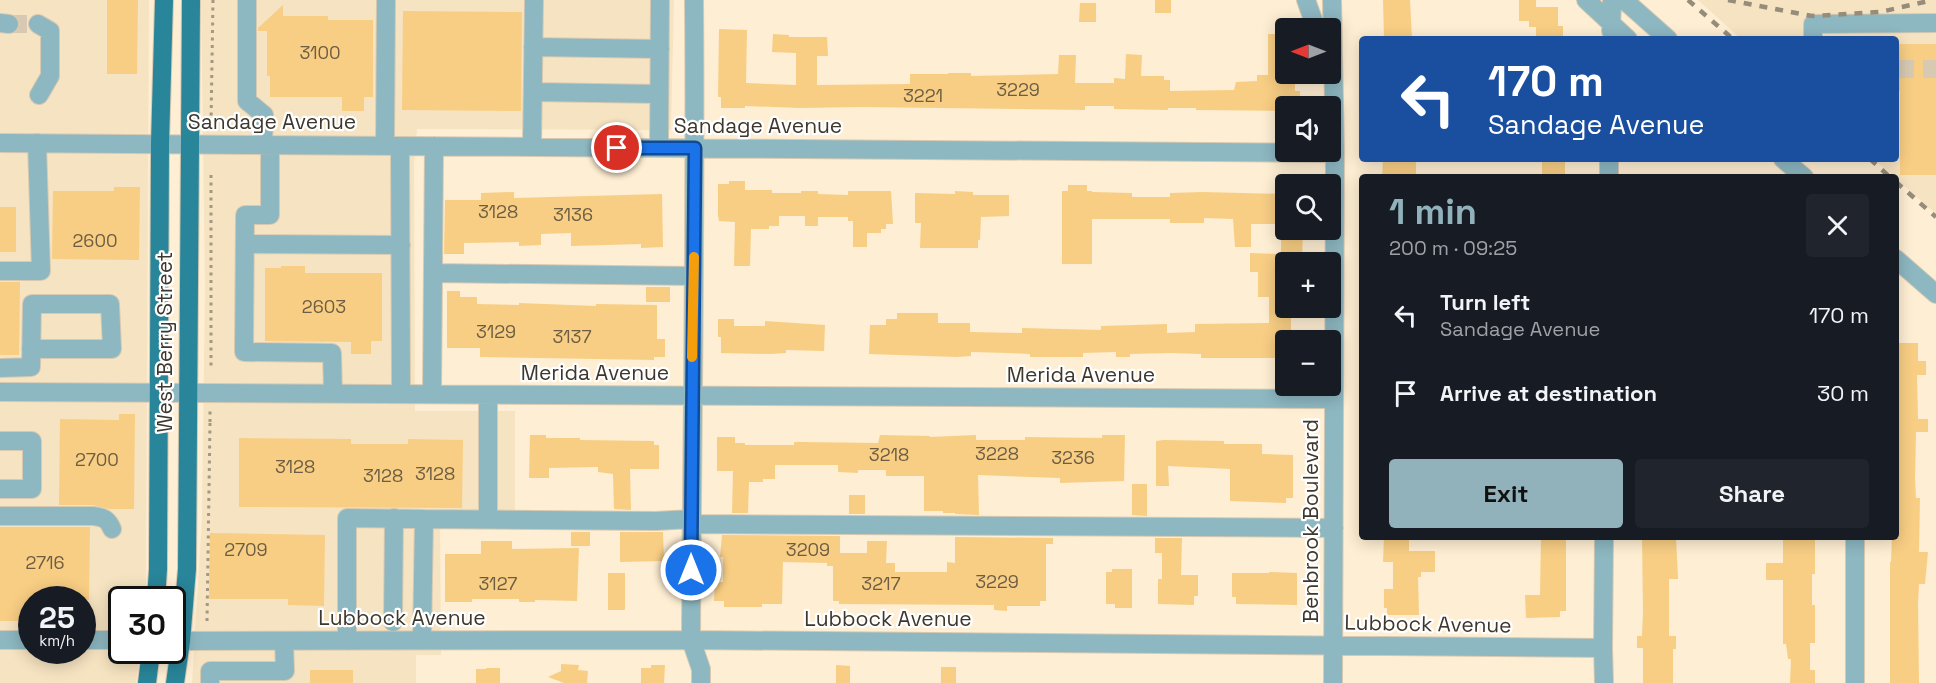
<!DOCTYPE html>
<meta charset="utf-8">
<style>
:root{--surface:#171b24;--page:#20242c;--text:#f1f3f6;--muted:#9ea1a6;--accent:#91b2bb}
body{margin:0;font-family:"Space Grotesk",sans-serif;background:var(--page);color:var(--text);height:100vh;display:flex;flex-direction:column;font-size:22px;white-space:nowrap}
*{box-sizing:border-box;margin:0}
p{font-size:20px;color:var(--muted)}
.icon{flex:none;width:33px;height:33px;fill:none;stroke:currentColor;stroke-width:2;stroke-linecap:round;stroke-linejoin:round}
.map{position:relative;flex:1;overflow:hidden}
.details{position:absolute;left:1359px;top:174px;width:540px;height:366px;display:flex;flex-direction:column;background:var(--surface);border-radius:6px;box-shadow:0 3px 15px #0003}
.details>*{flex:none}
.banner{position:absolute;left:1359px;top:36px;width:540px;height:126px;border-radius:6px;box-shadow:0 3px 15px #0003;background:#1a4fa0;color:#fff;overflow:hidden}
.needle{width:39px;rotate:270deg}
.fabs{position:absolute;left:1275px;top:18px;display:grid;gap:12px}
.fabs a{display:grid;place-items:center;width:66px;height:66px;border-radius:6px;background:var(--surface);box-shadow:0 3px 15px #0003;font-size:30px}
.speed{position:absolute;left:18px;top:586px;display:flex;gap:12px;font-size:30px;font-weight:700;text-align:center}
.speed>*{display:grid;place-content:center;width:78px;height:78px;border-radius:50%;background:var(--surface);box-shadow:0 3px 15px #0003;line-height:1}
.speed small{font-size:15px;font-weight:400}
.speed .limit{border:3px solid #111;border-radius:9px;background:#fff;color:#111}
.pin{position:absolute;display:grid;place-items:center;width:51px;height:51px;color:#fff;margin:-26px;border:3px solid #fff;border-radius:50%;box-shadow:0 2px 6px #0007}
.me{position:absolute;width:66px;margin:-33px;rotate:0deg;stroke-linejoin:round;filter:drop-shadow(0 0 4px #0008)}
.turn{display:flex;align-items:center;gap:21px;height:126px;padding:0 30px;font-size:27px}
.turn .icon{width:78px;height:78px;stroke-width:2.5}
.turn b{display:block;font-size:42px;line-height:51px}
.round{display:grid;place-items:center;flex:none;width:63px;height:63px;border-radius:6px;background:var(--page)}
.summary{display:flex;align-items:center;justify-content:space-between;height:102px;padding:0 30px}
h1{font-size:36px;font-weight:700;line-height:45px;color:var(--accent)}
.cta{display:flex;gap:12px;margin-top:auto;padding:12px 30px}
.cta a{flex:1;height:69px;border-radius:6px;background:var(--accent);color:#111;font-size:24px;font-weight:700;line-height:69px;text-align:center}
.cta a+a{background:var(--page);color:var(--text)}
ul{padding:0;list-style:none}
li{display:flex;align-items:center;gap:18px;height:78px;padding:0 30px}
li div{flex:1}
li b{display:block;font-size:22px}
li em{font-style:normal}
.map>svg:first-child{display:block}
</style>
<div class="map">
<svg width="1936" height="683" viewBox="0 0 1936 683">
<rect width="100%" height="100%" fill="#feeed3"/>
<!-- built -->
<path fill="#f6e3c1" fill-rule="evenodd" d="M0,0h149l-3,600h-24v51h18l-4,32h-136zM32,600h50v51h-50z
M201,0h473l-3,130 -254,-1 -3,32 1,250h100v105h-75l1,139h-25v28h-224l10,-165 3,-231z
M1698,0h238v214l-62,-55h22v-120h-155z"/>
<!-- building -->
<path fill="#f8ce84" d="M107,0h31l-1,74h-30z
M1155,0h16v13h-16z
M1383,0h27l2,39h-28z
M1519,0h17v7h22v19h5v13h-27v-12h-7v-6h-10z
M1080,3h16v19h-17z
M283,5v11h45v4h45v77h-9v14h-22v-14h-72v-21h-3v-45h-9v-3z
M403,11l119,1 -1,99 -119,-1z
M719,29l28,1 -1,53 50,2v-32l-24,-1 1,-18 16,1v2h38l1,19h-11v29l93,-1v-10h38v-1h23v3l87,-2 1,-19h17l-1,28h39v-5l11,1 1,-25 16,1 -1,21h23v4h6v11l64,-1 2,-8 21,-1v-6h11v-41h16v45h11v12h5v15h-14v5l-90,-1v-2h-28v2l-54,-1v-3h-29v4l-225,-3 -60,1 -55,-2v2h-24v-11h-3z
M1896,44h40v131h-36v-84h-4z
M1383,159h33v18h-34z
M1542,159h23v18h-23z
M729,181h16v9h27v3h29v-2h17v3l30,1v-4h43l2,33h-7v5h-5v4h-14v14h-14v-26h-5v-4h-30v9h-13v-10h-26v10h-10v3h-18l-1,37h-16l1,-44 -16,-1 -1,-5v-32h11z
M1068,185h19v6h5v1l40,1v4h38v-4l32,-1 84,2v30h-35v23h-16l-2,-28 -29,-1v5h-34v-4h-78v45h-30v-73h6z
M114,187h26l-1,73 -87,-1 1,-68h61z
M955,191l18,1v3h36v21l-28,1 -1,23h-2v8h-58l1,-25h-6v-30l40,1z
M514,192v6l148,-4 1,53 -22,1v-4l-70,2v-13l-30,1v11l-22,1v-4l-55,1v11h-20l1,-54h36v-7z
M0,207h16v45h-16z
M1281,230h22l-1,31h-17l-1,53h7v26h-5v18h-85v-4l-30,-1 -41,1v3h-14v-5l-33,1v4h-53v-3l-21,-1 -38,-1v4l-15,1 -87,-3 1,-29h16v-6h11v-6h41v10h32v9h1l51,1v-5l79,2v-4l66,-2v9l28,-1v-8l74,-1v-26h-11v-25h-8v-19l31,1z
M281,266h24v7h77v68h-11v13h-20v-12l-86,-1v-73h16z
M0,282h20l-1,73h-19z
M646,287h24v15h-24z
M447,291h13v6h17v7l42,1v-2l77,3v-2l61,1v34h8v18h-11v3l-174,-3v-9h-33z
M718,319h16v7h31v-5l60,4 -1,26 -38,-1v3l-16,1 -49,-1v-16h-3z
M1896,343h22v18h8v14h-9l1,44h10v13h-12l-1,47 1,19h4l-1,54h9l-3,32h-6l-1,19 1,80h-29v-121h1l1,-25h4z
M119,414h16l-1,95h-25l-16,-4h-34l1,-86 59,1z
M530,435h16v3h34v2l74,1v4h5v24h-29l1,41 -17,-1 -1,-35 -15,-2v-5l-49,1v10h-20z
M880,435l50,1v1l46,-2v5h49v-3l77,1v-3h23l-1,46 -64,2v-5l-82,-3 1,40 -24,-1v-1h-12v-2h-19v-35h-38v-6h-28v3l-20,-1v-7h-63v14h-12v3h-14l-1,31h-16l1,-42h-16v-34h18v6h10v2h49v-3h8l76,1z
M239,438l112,1v5h57v-5l55,1 -1,68 -223,-1z
M1164,440l60,1v3h38v10l31,1v43h-7v5l-56,-2v-32l-62,-3 1,20h-13v-45z
M1132,484h15v32l-15,-1z
M849,495h16v19h-16z
M0,527h90l-1,73h-57v21h-32z
M571,532h19v14h-19z
M620,532h43l1,29 -44,1z
M210,533l115,2 -1,71 -36,-1v-6h-79z
M722,535l118,1v17h27v-12h20l-1,22h9v9h52v-10l8,1v-26l98,1v6h-7v57h-6v5h-33v5l-13,-1v-5l-155,-1v-3h-6v-35h-6v-3l-44,-1 -1,42h-20v3h-38v-6h-10l1,-19h8v-25h-3z
M1384,537h25v14h26v21h-14v5h-3l1,38h-32v-7h-3v-19h9v-27h-10z
M1541,537h25v74h-6v6l-34,1 -1,-23h15z
M1642,537h34l2,42h-9v57h7v13h-3v34h-30v-35h-6v-12h5l1,-24z
M1783,537h32v37h-3v31h3v38h-5v27h5v13h-25l1,-24h-3l-2,-15h-3v-64h-17v-17h17z
M1155,538h27l-1,37h17v21h-4v9l-36,-1v-25h4v-26h-7z
M481,541h31v8l67,-1 -2,53 -42,-1v2h-16v-3h-47v3h-27v-48h36z
M1112,569h20v39h-17v-4h-9v-32h6z
M1269,572l28,1v32l-61,-1v-7h-4v-24h37z
M608,573h17v37h-17z
M561,664l18,1 -1,5 10,1 -1,12h-23l-16,-6 13,-6z
M651,665h14l-1,18h-23v-15h10z
M836,665l14,1v17h-14z
M941,667h15v16h-15z
M486,668h14v15h-24v-14h10z
M310,670h43v13h-43z"/>
<g fill="none" stroke-linecap="round" stroke-linejoin="round">
<!-- minor-tunnel -->
<path stroke="#d7c9b2" stroke-width="18" stroke-dasharray="18 9" stroke-linecap="butt" d="M9,24h29
M1896,69h40"/>
<!-- minor casing -->
<g stroke="#d7c9b2" stroke-width="20">
<path id="minor" d="M247,0v101l17,14 -1,30
M694,0c2,213 -2,426 -3,640l10,29v14
M1306,0l10,28
M1332,0l3,153 -2,530
M1586,0l42,39
M1624,0l44,39
M0,23l9,1
M38,24l12,7v45l-11,19
M1611,31l1,-31
M1813,39v-15l123,-1
M533,47l127,2
M533,92l126,2
M0,143l1335,10
M270,145v70h-25l-1,137 88,1 1,41
M385,146l1,-146
M400,146l1,248
M532,147l2,-147
M659,148l1,-148
M1783,159l21,18
M1609,177v-18
M245,244l156,1
M1896,259l40,35
M0,271h41l-4,-128
M433,273l260,3
M0,368l31,-1 1,-63h78l2,45h-81
M0,392l1334,7
M432,394l2,-248
M488,395v124
M0,441h32v48h-32
M0,516h93c10,1 15,3 19,13
M424,519l232,2 35,-2
M691,524l643,4
M1604,537l-1,111 1,35
M393,622l1,-104
M0,640h32
M82,640h40
M172,641l519,-1 912,8
M347,641v-123l77,1 -2,121
M210,683v-12h75l-1,-30
M1855,683v-146"/>
</g>
<!-- major casing -->
<g stroke="#d7c9b2" stroke-width="20">
<path id="major" d="M156,600l2,-31 2,-425 4,-144
M147,683l4,-32
M175,683l6,-42 6,-72 4,-569"/>
</g>
<!-- path -->
<path stroke="#a39885" stroke-width="3" stroke-dasharray="3 4.5" stroke-linecap="butt" d="M211,123l2,-123
M211,175v192
M210,422v-14
M207,621l3,-198"/>
<!-- minor -->
<use href="#minor" stroke="#8db7c1" stroke-width="18"/>
<!-- major -->
<use href="#major" stroke="#298599" stroke-width="18"/>
<!-- rail -->
<path stroke="#968c7a" stroke-width="4.5" stroke-dasharray="8 8" stroke-linecap="butt" d="M1688,0l45,39
M1728,0l84,16 68,-4 53,-12
M1870,159l20,18
M1896,182l40,35"/>
</g>
<g fill="none" stroke-linecap="round" stroke-linejoin="round">
<!-- route casing -->
<g stroke="#114b97" stroke-width="15">
<path id="route" d="M617,148h78l-4,422"/>
</g>
<!-- route -->
<use href="#route" stroke="#1a73e8" stroke-width="10"/>
<!-- slow -->
<path stroke="#f59e0b" stroke-width="10" d="M692,357l2,-100"/>
</g>
<g text-anchor="middle" stroke-width="4.5" stroke-linejoin="round" paint-order="stroke">
<!-- number labels -->
<g font-size="18" fill="#6c5d43">
<text x="320" y="59">3100</text>
<text x="1018" y="96">3229</text>
<text x="923" y="102">3221</text>
<text x="498" y="218">3128</text>
<text x="573" y="221">3136</text>
<text x="95" y="247">2600</text>
<text x="324" y="313">2603</text>
<text x="496" y="338">3129</text>
<text x="572" y="343">3137</text>
<text x="997" y="460">3228</text>
<text x="889" y="461">3218</text>
<text x="1073" y="464">3236</text>
<text x="97" y="466">2700</text>
<text x="295" y="473">3128</text>
<text x="435" y="480">3128</text>
<text x="383" y="482">3128</text>
<text x="246" y="556">2709</text>
<text x="808" y="556">3209</text>
<text x="45" y="569">2716</text>
<text x="997" y="588">3229</text>
<text x="498" y="590">3127</text>
<text x="881" y="590">3217</text>
</g>
<!-- street labels -->
<g font-size="21" fill="#3d372d" stroke="#fff">
<text x="272" y="129">Sandage Avenue</text>
<text x="758" y="133">Sandage Avenue</text>
<text transform="translate(165 342) rotate(-90)" y="7">West Berry Street</text>
<text x="595" y="380">Merida Avenue</text>
<text x="1081" y="382">Merida Avenue</text>
<text transform="translate(1311 521) rotate(-90)" y="7">Benbrook Boulevard</text>
<text x="402" y="625">Lubbock Avenue</text>
<text x="888" y="626">Lubbock Avenue</text>
<text transform="translate(1428 624) rotate(1)" y="7">Lubbock Avenue</text>
</g>
</g>
</svg>
<div class="fabs">
<a><svg class="needle" viewBox="-14 -14 28 28"><path d="M0-13l5 13h-10z" fill="#e53935"/><path d="M0 13l5-13h-10z" fill="#9ea1a6"/></svg></a>
<a><svg class="icon" aria-label="sound" viewBox="0 0 24 24"><path d="M4 9h4l5-4v14l-5-4H4zM17 9q2 3 0 6"/></svg></a>
<a><svg class="icon" aria-label="search" viewBox="0 0 24 24"><circle cx="10" cy="10" r="6"/><path d="M15 15l6 6"/></svg></a>
<a>+</a>
<a>−</a>
</div>
<div class="speed"><div>25<small>km/h</small></div><div class="limit">30</div></div>
<div class="pin" style="left:617px;top:148px;background:#d93025"><svg class="icon" aria-label="arrive" viewBox="0 0 24 24"><path d="M6 21V4h12l-3 4 3 4H6"/></svg></div>
<svg class="me" style="left:691px;top:570px" viewBox="-20 -20 40 40"><circle r="17" fill="#1a73e8" stroke="#fff" stroke-width="3"/><path d="M0-11L8 9 0 5-8 9z" fill="#fff"/></svg>
<div class="banner">
<div class="turn"><svg class="icon" aria-label="left" viewBox="0 0 24 24"><path d="M17 20v-9H6M10 6l-5 5 5 5"/></svg><div><b>170 m</b>Sandage Avenue</div></div>
</div>
<section class="details">
<div class="summary"><div><h1>1 min</h1><p>200 m · 09:25</p></div><a class="round"><svg class="icon" aria-label="close" viewBox="0 0 24 24"><path d="M6 6l12 12M18 6L6 18"/></svg></a></div>
<ul>
<li><svg class="icon" aria-label="left" viewBox="0 0 24 24"><path d="M17 20v-9H6M10 6l-5 5 5 5"/></svg><div><b>Turn left</b><p>Sandage Avenue</p></div><em>170 m</em></li>
<li><svg class="icon" aria-label="arrive" viewBox="0 0 24 24"><path d="M6 21V4h12l-3 4 3 4H6"/></svg><div><b>Arrive at destination</b></div><em>30 m</em></li>
</ul>
<div class="cta"><a>Exit</a><a>Share</a></div>
</section>
</div>
